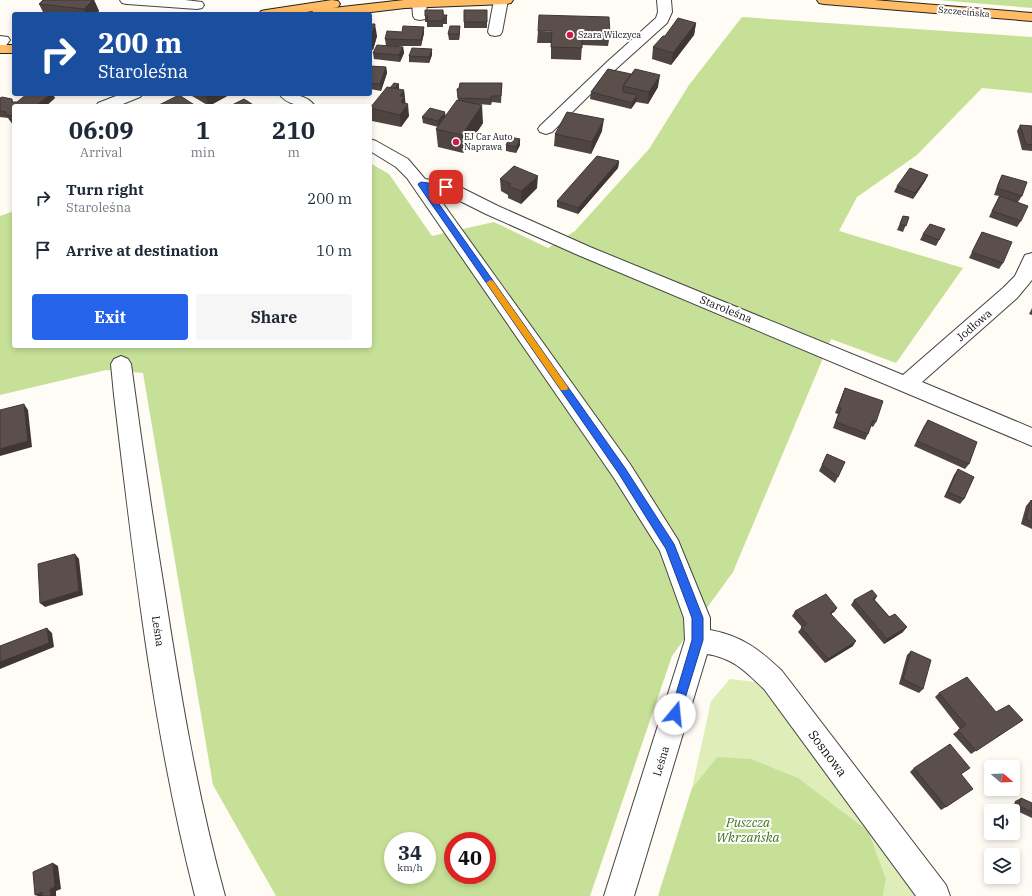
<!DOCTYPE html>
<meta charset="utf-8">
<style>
:root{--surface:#fff;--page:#f6f6f7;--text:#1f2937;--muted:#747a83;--accent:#2563eb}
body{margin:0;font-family:"IBM Plex Serif",serif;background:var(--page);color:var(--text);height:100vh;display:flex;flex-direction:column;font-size:15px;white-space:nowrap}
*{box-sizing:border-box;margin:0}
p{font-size:13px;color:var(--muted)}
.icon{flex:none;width:22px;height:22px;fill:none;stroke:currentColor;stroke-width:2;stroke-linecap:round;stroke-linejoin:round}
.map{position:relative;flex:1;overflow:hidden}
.side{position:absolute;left:12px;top:104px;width:360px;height:244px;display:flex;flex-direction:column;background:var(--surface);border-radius:4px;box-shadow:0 2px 6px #0003}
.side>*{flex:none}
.guide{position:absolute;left:12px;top:12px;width:360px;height:84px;border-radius:4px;box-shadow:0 2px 6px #0003;background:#1a4fa0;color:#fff;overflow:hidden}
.needle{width:26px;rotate:109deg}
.tools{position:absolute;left:984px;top:760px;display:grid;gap:8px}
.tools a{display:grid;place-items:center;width:36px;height:36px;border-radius:4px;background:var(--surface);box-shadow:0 2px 6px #0003;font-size:20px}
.speed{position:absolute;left:384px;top:832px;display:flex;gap:8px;font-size:20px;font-weight:700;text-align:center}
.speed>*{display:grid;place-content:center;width:52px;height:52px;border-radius:50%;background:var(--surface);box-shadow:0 2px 6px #0003;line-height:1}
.speed small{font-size:10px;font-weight:400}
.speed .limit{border:6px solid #d22;background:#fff;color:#111}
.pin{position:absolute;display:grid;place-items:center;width:34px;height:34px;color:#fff;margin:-17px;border-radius:8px;box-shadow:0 2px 6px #0006}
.me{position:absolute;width:44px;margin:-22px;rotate:17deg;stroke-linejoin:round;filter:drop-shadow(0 0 3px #0008)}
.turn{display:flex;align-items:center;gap:14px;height:84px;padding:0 20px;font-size:18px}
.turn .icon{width:52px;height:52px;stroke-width:2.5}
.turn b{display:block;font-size:28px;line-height:34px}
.eta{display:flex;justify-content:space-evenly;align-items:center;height:68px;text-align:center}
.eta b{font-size:24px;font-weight:800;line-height:28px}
.cta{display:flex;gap:8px;margin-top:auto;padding:8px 20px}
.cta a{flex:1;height:46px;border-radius:4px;background:var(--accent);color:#fff;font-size:16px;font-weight:800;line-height:46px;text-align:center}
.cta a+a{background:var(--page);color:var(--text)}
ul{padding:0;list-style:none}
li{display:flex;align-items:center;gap:12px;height:52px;padding:0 20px}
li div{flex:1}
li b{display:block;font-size:15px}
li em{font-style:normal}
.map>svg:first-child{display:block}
</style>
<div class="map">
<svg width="1032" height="896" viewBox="0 0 1032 896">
<rect width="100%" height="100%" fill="#fffbf5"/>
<!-- green -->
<path fill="#dfeeb9" d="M730,679l27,3 21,25 139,189h-34l3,-17 -169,-122 -25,31 19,-87z"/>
<!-- forest -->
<path fill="#c6e197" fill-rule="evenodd" d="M938,0h94v8z
M742,17l290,20v56l-50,-5 -65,67 -60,42 -18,34 124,37 -67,95 -65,-24 -98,233 -61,84 -82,240h-314l-63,-111 -70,-412 -37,-3 -106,25v-179l14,-5v135h356v-183l19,11 43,62 62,-14 54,26 27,-17 74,-82 40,-64zM393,841h34v34h-34zM453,841h34v34h-34z
M717,757l34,2 47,19 70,53 18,48 -3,17h-225l34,-108z"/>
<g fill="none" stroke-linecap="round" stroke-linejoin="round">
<!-- minor casing -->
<g stroke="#444" stroke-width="2">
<path id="minor" d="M120,0h65l17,2 2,3 -2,3 -5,1 -70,-5 -5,-1z
M412,0h14l1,16 -2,3 -5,1 -5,-1 -2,-3z
M494,0h14l-6,32 -2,3 -5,1 -5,-1 -2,-3z
M657,0h14l1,12 -5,11 -50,45 -65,64 -6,2 -6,-2 -2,-3 2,-3 67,-64 49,-44 2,-6z
M0,36l8,1 2,3 -5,7 -5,1z
M121,94h22l-3,3 -22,9h-22l2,-3z
M279,94c13,0 27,0 36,12 -13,0 -27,0 -36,-12z
M370,139l6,2 32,18 17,20 27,4 46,23 92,41 313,128 100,-87 12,-12 10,-21 7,-2v27l-15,18 -95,84 110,46v18l-454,-191 -92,-41 -44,-22 -8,-1 196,273 48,76 32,78v12c32,6 49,19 72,41l164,214 4,11h-34l-152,-207c-19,-18 -31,-31 -57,-35l-73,242h-30l81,-256 -1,-22 -24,-67 -46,-73 -207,-300 -11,-11 -26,-16z
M121,356l7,3 3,5c10,75 21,150 33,224 16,104 33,207 61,308h-30c-42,-164 -61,-333 -81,-501l-3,-31 3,-5z"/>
</g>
<!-- major casing -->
<g stroke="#222" stroke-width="2">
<path id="major" d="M332,0l6,1 2,3 -2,3 -5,1 71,-8h109l-2,3 -5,1 -101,4 -51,6h-43l2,-3 -19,3h-35l2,-3 5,-1z
M817,0h57l158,13v8l-208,-17 -5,-1z
M0,45h14v8h-14z"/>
</g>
<!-- minor -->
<use href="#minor" fill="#fff" fill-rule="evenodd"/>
<!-- major -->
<use href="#major" fill="#ffbc65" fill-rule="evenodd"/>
</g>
<!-- wall -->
<path fill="#4e4441" d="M43,0h51l5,11 -4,3h-51l-5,-10z
M443,10l1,5h3v9h-4v3h-16v-5h-2v-6z
M487,10v18h-23v-6z
M696,23l-2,12 -23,30 -19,-6 1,-12 12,-11z
M370,24l7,12 -4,14h-3z
M460,26v6l-1,8h-10l-1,-6z
M538,31l72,3 -2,12 -26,-1 -1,15 -30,-1v-16h-14z
M402,32l22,1 -3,13h-35l17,1 1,6 -4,9 -26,-3 -1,-6 13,-7 -1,-7z
M432,49v6l-3,8 -20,-1v-6z
M370,66l16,1 1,6 -6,18 -11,-2z
M608,69l50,18 -10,17 -12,-2 -5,7 -41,-10 1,-7z
M502,83l-1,20 -9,-1 -1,3 -14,-1 6,19 -20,30 -25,-6 -2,-18 2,-2 -15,-4 -1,-6 24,-1 12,-16 -1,-11z
M399,90h5l1,13 4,13 -8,11 -29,-6 -2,-13z
M191,94h38v1l-20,11 -17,-10z
M0,98l12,1 1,3h4l38,-4 -9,8h-32v19h-1l-5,-7 -8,-1z
M1020,125l12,1v25l-10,-1 -5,-19z
M602,131l-11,23 -37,-8 1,-12z
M520,139v6l-4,8 -10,-2v-6z
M619,161l-1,7 -40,46 -21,-7v-6z
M928,175l-3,6 -12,18 -19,-7 3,-6z
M1002,175l20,21 -4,6 3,19 -4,6 -28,-10 10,-21 -5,-1 5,-14z
M500,179l37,9 -16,16 -13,-6v-3l-7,-4z
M903,216l6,1 -6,15 -6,-2z
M945,229l-9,17 -16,-6 3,-6z
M982,232l21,31 -4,6 -30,-11z
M1032,308v7l-3,-1z
M845,388l31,34 -3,5 -2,-1 -3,8 -3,6 -32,-12 5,-14 -3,-1z
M928,420l41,44 -4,5 -51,-23 10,-20z
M827,454l18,8 -10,21 -16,-12z
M958,469l6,30 -4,5 -16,-7 10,-22z
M1031,500l1,1v28l-11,-5 5,-18z
M877,596l-2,4 28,32 -19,12 -33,-39 3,-5z
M837,608l-3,4 -3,2 22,32 -28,17 -27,-31 4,-5 -10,-11 3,-5z
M911,651l12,38 -4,4 -20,-9 8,-29z
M939,693l57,19 27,8 -52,34 -18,-20 7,-5 -25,-32z
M914,768l47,6 -15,33 -5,3 -31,-38z
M1021,798l11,5v15l-19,-9 2,-8z"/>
<!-- shaded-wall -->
<path fill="#403735" d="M93,0h1l5,11 -4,3h-9l-2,-5z
M696,23l-2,12 -23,30 2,-12z
M375,24l2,12 -4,14 -2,-12z
M460,26v6l-1,8v-6z
M424,27v6l-3,13v-6z
M403,47l1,6 -4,9 -1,-7z
M432,49v6l-3,8v-6z
M386,67l1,6 -6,18 -1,-7z
M660,75l-2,12 -10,17 1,-12z
M399,84v6l-4,-2z
M404,90l2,17 2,-3 1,12 -8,11 -1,-12v-19z
M50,94h3l2,4 -9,8h-10z
M205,94h24v1l-20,11z
M637,95l-1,7 -5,7 1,-6z
M482,105l1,18 -20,30 -1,-18z
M445,112l1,6 -8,9v-6z
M604,119l-2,12 -11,23 1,-12z
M520,139v6l-4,8v-6z
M619,161l-1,7 -40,46v-6z
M928,175l-3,6 -12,18 2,-6z
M538,176l-1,12 -16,16v-13z
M24,404l4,6 4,37 -32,9v-7z
M75,554l4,5 4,36 -38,12 -5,-4z
M837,608l-3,4 -8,5 4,-4z
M907,627l-4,5 -19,12 3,-5z
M47,628l5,5 2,14 -54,22v-7z
M856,641l-3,5 -28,17 3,-4z
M53,863l5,3 3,23 -5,2v5h-5l-1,-7z
M42,892l2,4h-6l-3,-1z"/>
<!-- building -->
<path fill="#5b4f4c" stroke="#403735" d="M43,0h50l-9,9 -45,-5z
M425,10h18v5h4l-1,3h-3l-1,3h-15l1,-5h-3z
M464,10h23v12h-23z
M539,15l70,2 1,17 -28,-1v15l-31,-1 1,-16h-14z
M678,18l18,5 -23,30 -20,-6 10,-11h2z
M370,24h5l-4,14h-1z
M403,26l21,1 -3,13 -36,-1 2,-8 15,1z
M450,26h10l-1,8h-11z
M377,45l26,2 -4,8 -26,-2z
M412,48l20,1 -3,8 -20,-1z
M370,66l16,1 -6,17 -10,-1z
M608,69l23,5 -8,12v6l14,3 -5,8 -41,-11z
M635,69l25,6 -11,17 -26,-6z
M394,83l5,1 -4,4h-5z
M460,83h42l-1,13h-10v3l-33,-1 -1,-9 2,-1z
M387,87l17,3 -4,6 4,1 -3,5 7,2 -8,11 -30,-7z
M27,94h23l-14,12h-22v14l-5,-1 3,-3 -6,-1v-3l-6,-1v-13l2,-1 10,2v3h5z
M179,95l17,11h-39z
M244,99l11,7h-25z
M457,100l25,5 -20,30 -26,-6z
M430,108l15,4 -7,9 -16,-4z
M567,112l37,7 -12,23 -37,-8z
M1020,125l12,1v19l-6,-1z
M510,137l10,2 -4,8 -10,-2z
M597,156l22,5 -41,47 -21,-7z
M514,166l24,10 -17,15 -13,-5 3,-2 -11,-5z
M910,168l18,7 -13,18 -18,-7z
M1002,175l25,7 -5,14 -25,-8z
M1000,196l28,10 -7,15 -29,-10z
M903,216l6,1 -3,9 -6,-2z
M930,224l15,5 -6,11 -16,-6z
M982,232l30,10 -9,21 -31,-11z
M845,388l38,13 -7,21 -3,-2 -5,14 -32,-12 5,-14h-3z
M24,404l4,37 -28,8v-39z
M928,420l49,22 -8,22 -52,-23z
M827,454l18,8 -7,15 -16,-12z
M958,469l16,8 -10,22 -16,-7z
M1031,500l1,1v21l-6,-3z
M75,554l4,37 -39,12 -2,-39z
M872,590l5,6 -4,3 16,18 6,-3 12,13 -20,12 -33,-39z
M826,594l11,14 -7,5 26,28 -28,18 -27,-32 6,-3 -12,-13z
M47,628l2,15 -49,19v-16z
M911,651l20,9 -8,29 -20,-10z
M967,677l29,35 13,-7 14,15 -47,31 -18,-21 8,-5 -27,-32z
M950,744l20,24 -9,6 12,15 -27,18 -32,-39z
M1021,798l11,5v9l-13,-6z
M53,863l2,24 -5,2 1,7h-9v-4l-7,3 -2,-23z"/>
<!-- route -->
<path fill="#2563eb" stroke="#184099" d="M421,182l28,4v3h-3l-19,-2 198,281 49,76 29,74v22l-24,78 -4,2 -4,-2 -1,-4 22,-74v-22l-26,-69 -47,-75 -200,-288 -1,-2z"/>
<!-- slow -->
<path fill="#f59e0b" d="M490,280l3,1 74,105 1,2 -1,2h-6l-73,-105 -2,-2z"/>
<!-- markers -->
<g fill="#d01a46" stroke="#fff" stroke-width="1.5">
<circle cx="570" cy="35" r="4"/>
<circle cx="456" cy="142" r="4"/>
</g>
<g text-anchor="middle" stroke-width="4" stroke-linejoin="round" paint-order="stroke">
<!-- far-street labels -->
<g font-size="9" fill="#111" stroke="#fff">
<text transform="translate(964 12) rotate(5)" y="3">Szczecińska</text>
</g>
<!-- far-poi labels -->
<g font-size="9" fill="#111" stroke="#fff" text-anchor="start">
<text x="578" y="38">Szara Wilczyca</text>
<text x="464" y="140">EJ Car Auto<tspan x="464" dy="10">Naprawa</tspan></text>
</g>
<!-- street labels -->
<g font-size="11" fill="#111" stroke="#fff">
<text transform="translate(726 309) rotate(22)" y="4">Staroleśna</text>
<text transform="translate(974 325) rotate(-41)" y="4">Jodłowa</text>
<text transform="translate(158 631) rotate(81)" y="4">Leśna</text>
<text transform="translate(661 761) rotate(-73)" y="4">Leśna</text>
</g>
<!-- near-street labels -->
<g font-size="13" fill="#111" stroke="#fff">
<text transform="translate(828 753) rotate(53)" y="5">Sosnowa</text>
</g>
<!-- near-park labels -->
<g font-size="13" font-style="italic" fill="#3c7119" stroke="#fff">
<text x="748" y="827">Puszcza<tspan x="748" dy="15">Wkrzańska</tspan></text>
</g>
</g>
</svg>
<div class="tools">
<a><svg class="needle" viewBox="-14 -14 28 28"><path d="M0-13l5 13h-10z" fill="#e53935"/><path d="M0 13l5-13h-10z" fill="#747a83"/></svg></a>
<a><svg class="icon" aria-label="sound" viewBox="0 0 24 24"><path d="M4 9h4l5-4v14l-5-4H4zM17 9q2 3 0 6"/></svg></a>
<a><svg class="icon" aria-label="layers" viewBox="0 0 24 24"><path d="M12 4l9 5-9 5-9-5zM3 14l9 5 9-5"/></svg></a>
</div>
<div class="speed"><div>34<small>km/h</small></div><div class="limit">40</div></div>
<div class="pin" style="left:446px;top:187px;background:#d93025"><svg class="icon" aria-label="arrive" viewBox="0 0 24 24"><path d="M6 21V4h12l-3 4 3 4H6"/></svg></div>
<svg class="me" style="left:675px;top:714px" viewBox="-20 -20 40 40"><circle r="19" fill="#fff"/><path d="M0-13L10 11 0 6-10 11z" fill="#2563eb"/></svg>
<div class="guide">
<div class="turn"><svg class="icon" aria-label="right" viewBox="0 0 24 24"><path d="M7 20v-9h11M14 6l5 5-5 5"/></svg><div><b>200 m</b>Staroleśna</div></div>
</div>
<section class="side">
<div class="eta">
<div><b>06:09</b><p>Arrival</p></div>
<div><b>1</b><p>min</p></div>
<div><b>210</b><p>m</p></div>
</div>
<ul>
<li><svg class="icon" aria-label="right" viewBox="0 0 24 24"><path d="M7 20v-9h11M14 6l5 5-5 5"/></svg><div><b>Turn right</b><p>Staroleśna</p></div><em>200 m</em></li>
<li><svg class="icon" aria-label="arrive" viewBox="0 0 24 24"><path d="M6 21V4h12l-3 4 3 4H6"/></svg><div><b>Arrive at destination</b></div><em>10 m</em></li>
</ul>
<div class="cta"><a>Exit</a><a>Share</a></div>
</section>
</div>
